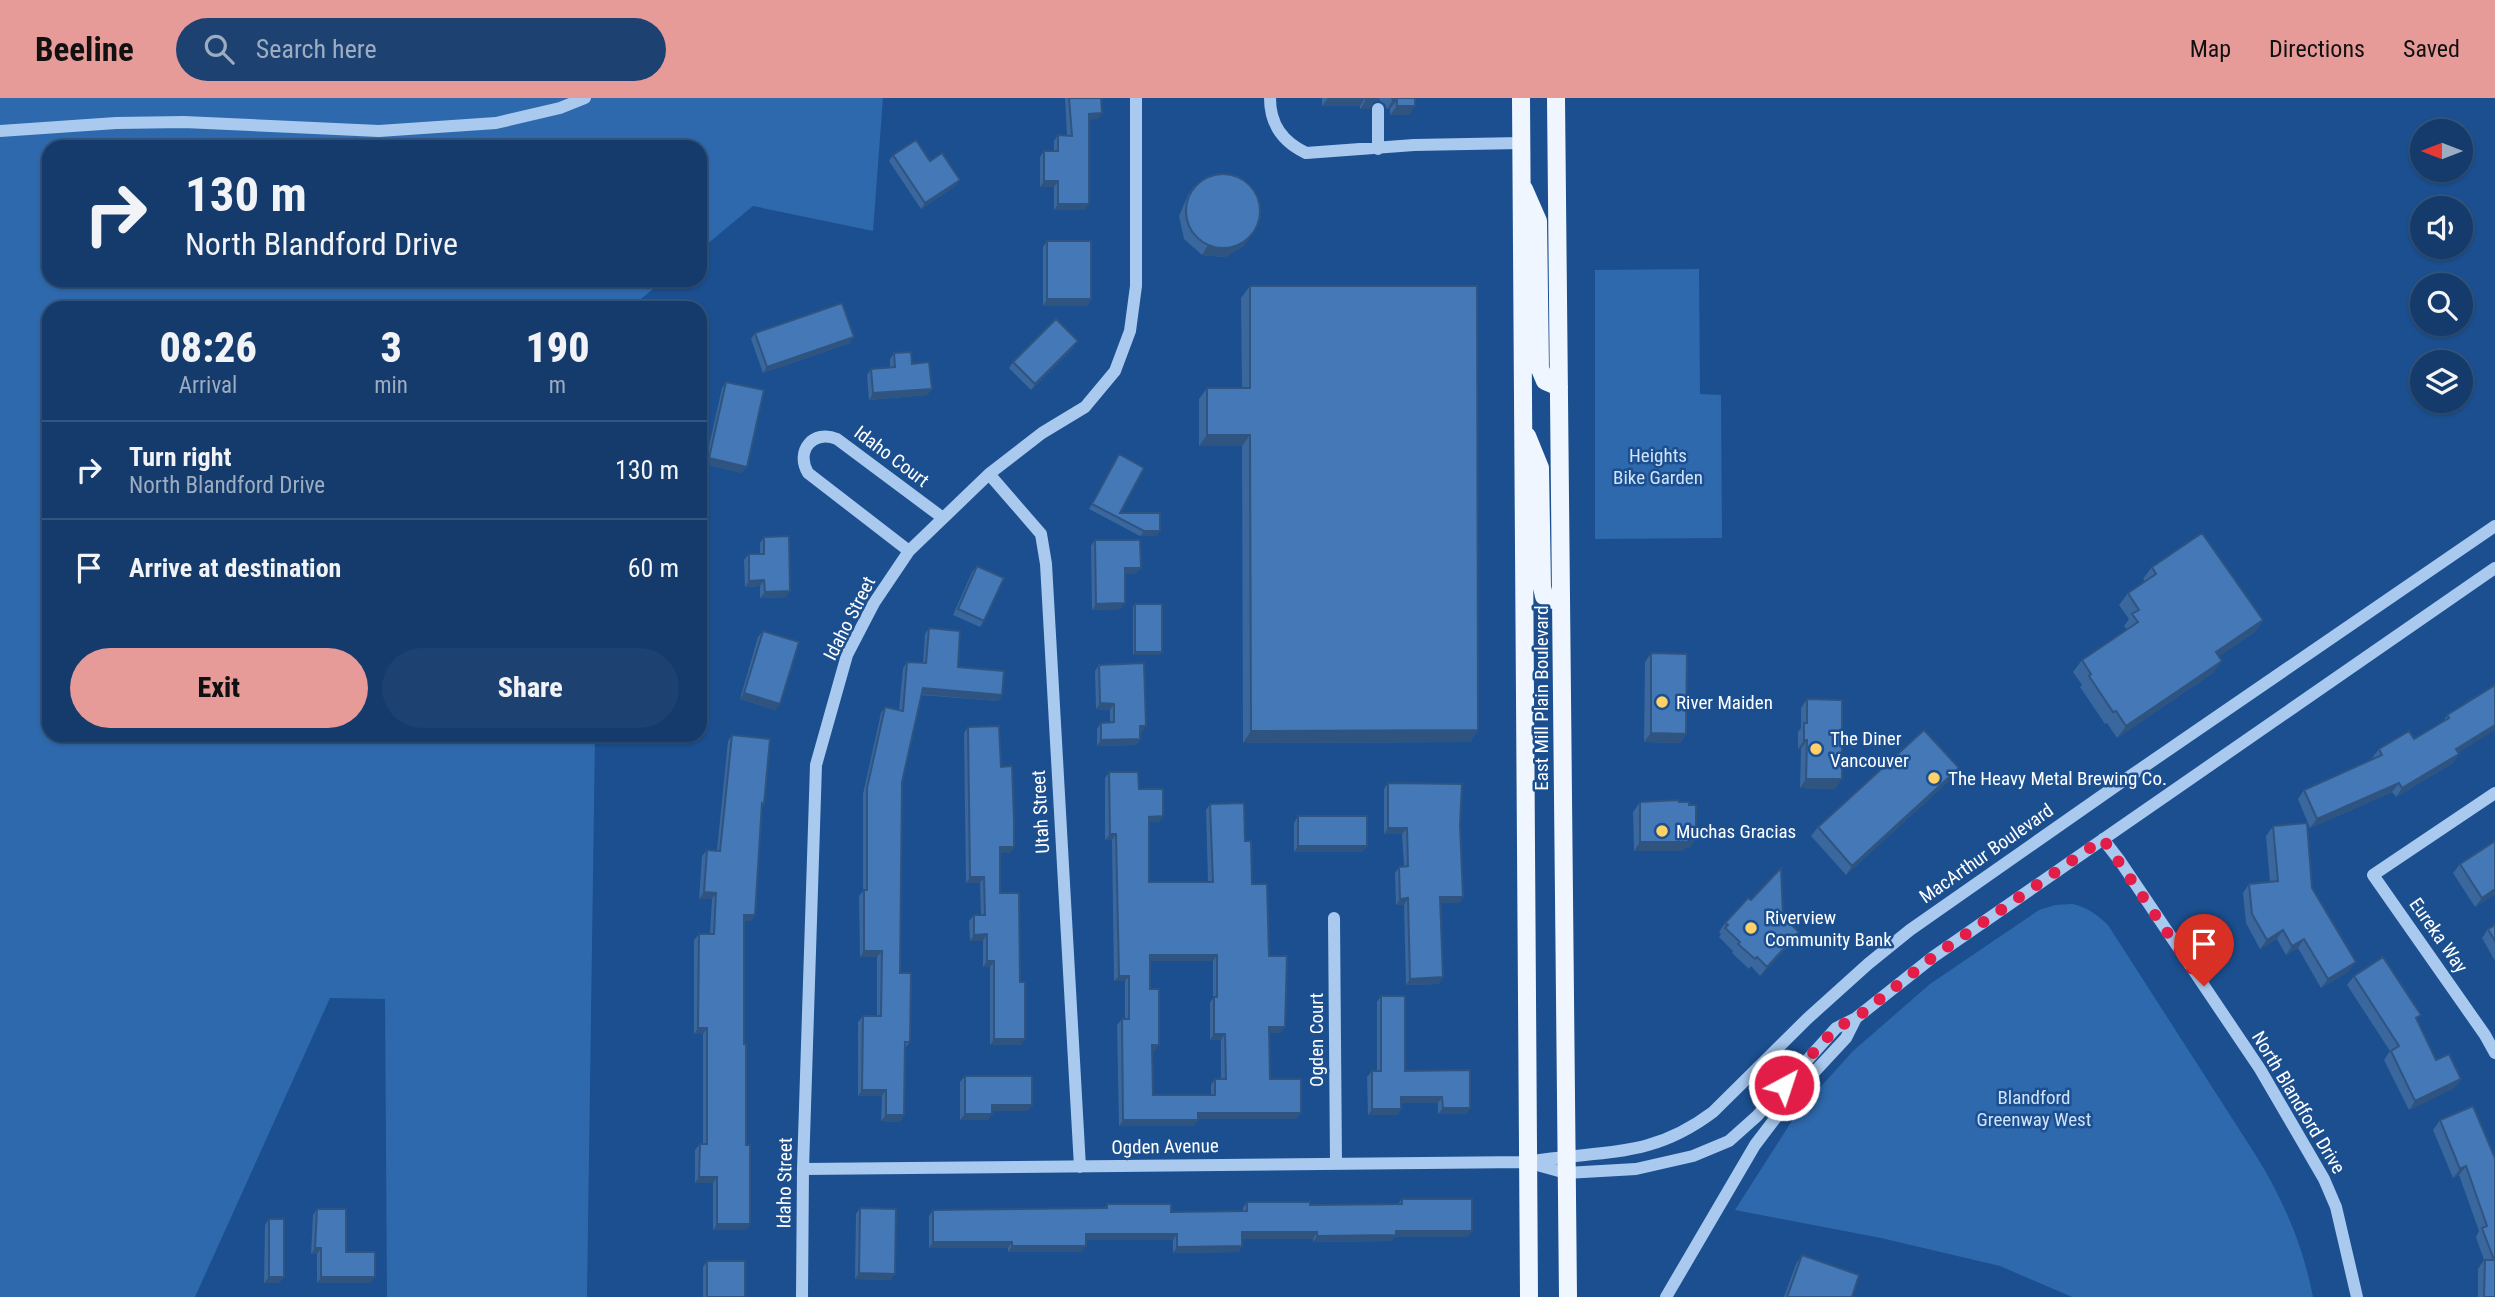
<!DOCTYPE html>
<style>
:root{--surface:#143b6b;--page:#1d4271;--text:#f1f3f6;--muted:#9dadc1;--line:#33557e;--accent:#e69b98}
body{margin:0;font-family:"Roboto Condensed",sans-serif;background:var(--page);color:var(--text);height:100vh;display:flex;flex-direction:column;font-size:26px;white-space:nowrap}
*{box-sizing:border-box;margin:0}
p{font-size:23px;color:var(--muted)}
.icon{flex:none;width:38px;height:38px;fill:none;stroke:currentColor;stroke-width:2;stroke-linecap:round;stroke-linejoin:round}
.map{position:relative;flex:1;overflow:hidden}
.details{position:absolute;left:42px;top:203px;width:665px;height:441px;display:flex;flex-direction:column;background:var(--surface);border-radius:21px;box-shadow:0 2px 5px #0004,0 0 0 2px var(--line)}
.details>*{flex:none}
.guide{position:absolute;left:42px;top:42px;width:665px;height:147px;border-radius:21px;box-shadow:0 2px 5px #0004,0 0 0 2px var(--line);background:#143b6b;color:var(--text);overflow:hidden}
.needle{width:46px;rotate:270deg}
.buttons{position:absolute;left:2410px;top:21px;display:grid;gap:14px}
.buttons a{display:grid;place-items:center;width:63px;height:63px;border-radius:50%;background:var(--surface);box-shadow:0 2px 5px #0004,0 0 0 2px var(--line);font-size:35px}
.pin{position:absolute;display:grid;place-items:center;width:60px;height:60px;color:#fff;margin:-72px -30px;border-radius:50% 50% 50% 0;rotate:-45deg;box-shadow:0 0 7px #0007}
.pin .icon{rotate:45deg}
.me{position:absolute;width:77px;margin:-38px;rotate:40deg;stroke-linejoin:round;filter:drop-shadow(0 0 5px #0008)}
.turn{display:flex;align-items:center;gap:24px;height:147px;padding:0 28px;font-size:32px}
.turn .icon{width:91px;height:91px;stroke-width:2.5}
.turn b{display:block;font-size:49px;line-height:60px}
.eta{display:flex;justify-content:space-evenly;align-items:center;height:119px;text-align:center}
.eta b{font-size:42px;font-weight:800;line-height:49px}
.button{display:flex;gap:14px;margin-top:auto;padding:14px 28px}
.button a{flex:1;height:80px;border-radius:42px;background:var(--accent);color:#111;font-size:28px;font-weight:800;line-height:80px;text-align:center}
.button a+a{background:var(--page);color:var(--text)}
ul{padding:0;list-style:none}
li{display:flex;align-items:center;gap:21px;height:98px;padding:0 28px;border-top:2px solid var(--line)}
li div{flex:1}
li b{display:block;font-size:26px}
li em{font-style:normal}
header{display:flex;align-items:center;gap:42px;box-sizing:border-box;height:98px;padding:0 35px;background:var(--accent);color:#111}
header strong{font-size:33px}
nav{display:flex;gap:38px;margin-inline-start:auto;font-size:24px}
.search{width:490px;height:63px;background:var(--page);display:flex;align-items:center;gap:18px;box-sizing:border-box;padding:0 24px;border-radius:38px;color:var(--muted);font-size:26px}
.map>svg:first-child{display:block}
</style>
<header>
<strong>Beeline</strong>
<div class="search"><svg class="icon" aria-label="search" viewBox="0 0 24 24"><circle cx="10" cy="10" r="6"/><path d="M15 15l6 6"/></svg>Search here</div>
<nav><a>Map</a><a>Directions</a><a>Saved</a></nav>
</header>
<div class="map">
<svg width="2495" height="1199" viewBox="0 0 2495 1199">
<rect width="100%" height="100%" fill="#1b4f8f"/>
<!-- green -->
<path fill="#2e69ad" d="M0,0h883l-10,133 -120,-25 -53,44v-103h-651v133h615l-34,28h-581v427h546l-8,562h-200l-2,-298 -55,-1 -135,299h-195z
M1699,171l1,125 21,1 1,143 -127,1v-269z
M2072,806c15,3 24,10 36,21l147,229c28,45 48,91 58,143h-241l-72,-31 -119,-28 -146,-28 62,-97 56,-62 77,-67 109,-74 16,-5z"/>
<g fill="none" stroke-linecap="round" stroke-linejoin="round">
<!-- minor -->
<path stroke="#a9c9ee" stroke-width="12" d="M1270,0c0,27 13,44 36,55l108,-8 107,-2
M1378,11v40
M0,33l116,-8 68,-1 195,9 117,-8 64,-15 25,-10
M989,376l52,60 5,30 34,603
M909,453l-101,-78c-13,-22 5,-44 29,-34l106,79
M2495,695l-122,82 112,160 10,18
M2103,741l17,22 140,208 64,110 12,28 21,90
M1334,820l2,244
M1530,1065l36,10 70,-4 57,-13 36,-15 28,-25 79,-88 20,-10 77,-61 562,-389
M803,1071l724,-7c74,-13 121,-1 186,-50l94,-93 61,-55 42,-34 213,-149 372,-255
M802,1199l1,-128 13,-404 31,-110 27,-52 35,-52 80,-77 53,-41 43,-26 30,-36 15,-40 6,-45v-188
M1666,1199l89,-152 38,-50 53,-57 10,-20"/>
<!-- major -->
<path stroke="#f0f6ff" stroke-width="18" d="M1521,0l8,1199
M1556,0l12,1199
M1524,91l14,32 2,148 5,12 14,6
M1527,338l13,32 2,119 2,9 17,7"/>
</g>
<!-- wall -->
<path fill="#3a679d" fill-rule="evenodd" d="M1065,0h36l-3,21h-9v85l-5,6h-30v-23h-14v-30l4,-6h10v-10l4,-6h9z
M1322,0h93l-6,17h-19v-6h-3l-2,-5 -6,-4 -5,1 -5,8h-9v-3h-38z
M893,57l37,6 30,19 -5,6 -34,23 -32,-48z
M1194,88l51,59 -20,12 -23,-2 -18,-16 -5,-23 9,-21z
M1047,143l44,58 -4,7h-44v-59z
M1250,188l228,444 -8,12 -227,1 -1,-297h-43v-47l8,-11h35l-1,-90z
M755,235l95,10 -87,30 -12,-34z
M1074,249l-43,43 -22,-22 4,-6z
M894,255l18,11 20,25 -5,6 -58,5 -2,-25 4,-6 19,-2v-8z
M726,284l16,91 -37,-9 17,-76z
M1119,356l1,59 40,18 -4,5h-16l-51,-27z
M764,439l22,60 -26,1v-12l-15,1 -1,-27 5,-6h11v-11z
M1095,442l41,34h-11l-4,35 -29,1 -1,-64z
M977,468l7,55 -4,6 -27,-12 19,-43z
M2152,469l111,53 -8,12 -36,24 -5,16 -97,66 -10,-15 -2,1 -25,-37 2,-2 -9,-13 9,-12 45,-30 -3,-4 5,-7 -10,-14 9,-12 17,-12 -2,-2z
M1135,506l25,51h-27v-48z
M929,530l29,39 44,28 -4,6 -77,-6 -19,87 -2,191 10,69 -5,6 -1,67 -4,7 -19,-1 1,-25h-24v-74l5,-6h14v-59h-17l-1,-61 4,-5v-97l18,-81 4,-6 14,3 4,-42 4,-6 16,1 2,-29z
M763,533l12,79 -35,-11 18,-62z
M1651,555l35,81 -6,9 -36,-1 1,-80z
M1099,567l43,67h-2v7l-4,6 -39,1v-17l4,-6 9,-1v-12l-14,-1 -1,-38z
M2495,587l-37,68 1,1 -6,9 -57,34 -4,-5 -82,36 -12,-29 6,-9 69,-31 -1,-1 7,-9 35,-10 29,-17 4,-7z
M1807,601l28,90 -35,-1 1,-39h-3v-17l3,-4v-20z
M968,629l33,40 13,80 -4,6h-10v40l21,152h-31v-78h-7v-26h-13l-1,-20 5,-6h7l-1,-32h-14l-2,-150z
M732,637l32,69 -2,2 -7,109 -4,6h-7v123l2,101 4,79 -4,6h-33v-47h-18v-33l5,-6h3v-110h-9v-94l5,-6h11l2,-35h-13l3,-43 5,-6h10l11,-109z
M1109,674l30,17 24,27 -4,6h-10v60h59l-2,-72 4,-6 35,37 7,43 17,72 12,77h-12l1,46 26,40h-98l-4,7h-75l-2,-101 5,-6h3v-38h-11l-2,-141h-7v-62zM1150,863h63v37l-3,5v37h11v39h-6l-4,6v10h-58l-1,-44h3l-5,-62z
M1953,679l-107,98 -35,-39 7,-9z
M1388,685l72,42 3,72 -4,6h-18l2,74 -4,7 -33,1 -2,-80h-8l-1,-32 4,-6 5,-1 -2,-32h-18v-45z
M1640,704l50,46h-5l-2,3h-49l-1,-39z
M1298,718l69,30 -5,6h-68v-29z
M2273,728l39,62 37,83 -28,17 -23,-40 -12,7 -9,-16 -17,10 -14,-26 -3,-30 6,-9 21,-2 -4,-46z
M2460,766l35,30 -20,13 -22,-34z
M1751,802l32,17 16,15 -6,9 -33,35 -9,-10 -2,3 -17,-16 1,-2 -14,-14 2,-3 -2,-2 6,-9z
M2495,827v36l-13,-23 6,-9z
M2354,878l63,44 19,40 25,19 -7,9 -45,22 -25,-50 6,-9 -43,-66z
M1381,898l24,75 65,37 -4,6h-28v-11h-37l-4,12h-29l-1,-38 5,-6h5v-69z
M965,978l63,35h-36l-4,9h-28v-38z
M2440,1022l55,38v139h-17v-28l6,-9 -8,-23 3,-6 -20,-56 -6,3 -20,-48z
M1402,1101l66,38h-74l-2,4 -79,1v-3h-71v7l-4,6 -65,1v-13h-87l-4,12h-74v-4h-79v-32l4,-6 172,-2 2,-4 64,8 72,-1v-3l4,-6 63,3 88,-1z
M860,1110l35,66 -5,6 -35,-1 1,-65z
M317,1111l29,43 25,31h-54v-29h-6l2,-39z
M269,1121l15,58 -5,6h-15l1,-58z
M1802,1157l50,42h-68l12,-33z
M707,1163l38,36h-42v-30z"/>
<!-- shaded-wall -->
<path fill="#305480" d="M1328,0h37l-5,8h-38z
M1376,0h4l-1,2 -5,1 -5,8h-9l6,-9z
M1393,2h4l-7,9h-3z
M1397,8h18l-6,9h-19z
M1102,15l-4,6 -13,1 4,-6z
M960,82l-5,6 -34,23 4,-6z
M1044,83h14l-4,6h-14z
M1058,106h31l-5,6h-30z
M1251,138l-6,9 -20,12 -23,-2 6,-10z
M1047,201h44l-4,7h-44z
M854,239l-4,6 -87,30 4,-6z
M1078,243l-4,6 -43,43 4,-6z
M932,291l-5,6 -58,5 4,-7z
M1207,337h43l-8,11h-43z
M709,360l38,9 -5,6 -37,-9z
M1144,433h16l-4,5h-16z
M1125,470h16l-5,6h-15z
M764,482l-4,6 -15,1 4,-6z
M790,493l-4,6 -26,1 5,-6z
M1125,505l-4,6 -29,1 4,-6z
M2263,522l-8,12 -47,32 8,-12z
M1135,554h27l-2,3h-27z
M2222,563l-8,11 -97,66 9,-12z
M923,590l79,7 -4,6 -80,-7z
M744,595l36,11 -5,6 -35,-11z
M1100,605l14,1 -4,6 -14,-1z
M2495,627v5l-45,28 6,-9z
M1140,628h6l-4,6h-6z
M1478,632l-8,12 -227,1 8,-12z
M1651,635l35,1 -6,9 -36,-1z
M1140,641l-4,6 -39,1 4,-6z
M1804,642h3l-6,9h-3z
M2459,656l-6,9 -57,34 6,-9z
M1959,670l-6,9 -107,98 6,-9z
M1806,681h36l-7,10 -35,-1z
M2399,685l-7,9 -82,36 7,-9z
M1163,718l-4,6h-14l4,-5z
M1388,730h19l-5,6h-18z
M1110,736h6l-4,6h-7z
M1696,741l-6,9h-5l-2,3h-49l6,-9z
M1298,748h69l-5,6h-68z
M1000,749h14l-4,6h-14z
M970,779h14l-4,6h-14z
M2495,791v5l-20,13 7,-9z
M704,794l12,1 -4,6h-13z
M1440,799h23l-4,6h-23z
M1408,800l-4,7h-8l4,-6z
M744,817h11l-4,6h-11z
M2283,832l-6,9 -17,10 7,-9z
M1799,834l-6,9 -33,35 7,-9z
M987,836l-4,7h-13l4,-6z
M2304,841l-6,9 -12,7 6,-9z
M864,853h18l-5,6h-17z
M1150,857h67l-4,6h-67z
M987,863h7l-4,6h-7z
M2356,864l-7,9 -28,17 7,-9z
M1119,878h10l-4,5h-11z
M1443,879l-4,7 -33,1 4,-6z
M1269,929h16l-4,6h-16z
M698,930h9l-4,6h-9z
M1214,936h11l-4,6h-11z
M994,941h31l-4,6h-31z
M1152,947h7l-4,6h-7z
M2461,981l-7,9 -45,22 6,-9z
M862,992h24l-4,6h-24z
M1401,999h41l-4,6h-41z
M992,1007h40l-4,6h-40z
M1443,1010h27l-4,6h-28z
M1372,1011h29l-4,6h-29z
M1198,1015h103l-5,6h-102z
M965,1016h27l-4,6h-28z
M886,1017h18l-4,7 -19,-1z
M1123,1022h75l-4,6h-75z
M2466,1068l-7,9 -6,3 7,-9z
M699,1079h18l-4,6h-18z
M717,1126h33l-4,6h-33z
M1396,1133h76l-4,6h-74l-2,4 -79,1 4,-6z
M1242,1134h75l-4,7h-75z
M1086,1136h91l-4,6h-91z
M933,1144h79l-4,6h-79z
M1012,1148h74l-4,6h-74z
M1242,1148l-4,6 -65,1 4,-6z
M315,1150h6l-4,6h-6z
M859,1175l36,1 -5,6 -35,-1z
M269,1179h15l-5,6h-15z
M321,1179h54l-4,6h-54z"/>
<!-- building -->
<path fill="#4478b7" stroke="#305480" stroke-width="2" fill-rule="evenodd" d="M1069,0h32l1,15 -13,1v90h-31v-23h-14v-30h14v-16l14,1z
M1366,0h11l-1,2h-10z
M1392,0h23v8h-18v-6h-4z
M916,42l14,21 12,-8 18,27 -35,23 -32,-48z
M1186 113a37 37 0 1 1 74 0a37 37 0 1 1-74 0Z
M1047,143h44v58h-44z
M1250,188h227l1,444 -227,1 -1,-296h-43v-47h43z
M842,205l12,34 -87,30 -12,-34z
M1056,221l22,22 -43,43 -22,-22z
M911,254l1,12 17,-2 3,27 -59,4 -2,-24 24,-2 -1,-14z
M726,284l38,8 -17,77 -38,-9z
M1119,356l25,14 -24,45h40v18h-16l-52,-27z
M2202,435l61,87 -47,32 6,9 -96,65 -10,-15 -3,1 -24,-36 2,-2 -9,-14 56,-38 -6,-8 7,-4 -11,-17 28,-19 -4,-7z
M789,438l1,55 -25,1 -1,-12 -15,1v-27h15v-17z
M1095,442h45l1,28h-16v35l-29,1z
M977,468l27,12 -20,43 -26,-12z
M1135,506h27v48h-27z
M929,530l31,3 -2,36 46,4 -2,24 -79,-7 -21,94 -2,191h11l-1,69h-5l-1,73h-18v-25h-24l1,-74h18l1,-65h-18v-61h3v-102l18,-81 18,4 4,-49 19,1z
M763,533l36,11 -19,62 -36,-11z
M1651,555l36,1 -1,80 -35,-1z
M1144,565l2,63h-6v13l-39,1v-17l13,-1v-18l-14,-1 -1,-38z
M2495,587v40l-39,24 3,5 -57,34 -3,-5 -82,36 -13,-29 78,-35 -3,-6 30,-18 5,8 35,-21 -2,-3z
M1807,601l35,1v79h-36l1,-39h-3v-17h3z
M999,628l2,41 11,-1 2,55v26h-14v46h19l1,89h5v57h-31v-78h-7v-27l-13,1v-20h11l-1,-38h-14l-2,-150z
M1924,632l35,38 -107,98 -34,-39z
M732,637l38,4 -6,65 -2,-1 -7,112h-11v129h2v101h4v79h-33v-47h-18l1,-33h7v-116h-9l1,-94h15l2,-41 -12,-1 3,-42 13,1z
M1109,674h29l1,17h24v27l-14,1v65h64l-3,-78 34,-1 1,38h6l1,43h15l2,72h18l-2,71h-16l1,52h31v34h-103v7h-75l-1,-101h7v-43h-10l-3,-142h-6zM1150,857h67v42h-3v37h11l1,45h-11v16h-62l-1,-50h7v-56h-9z
M1388,685l74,1 -2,41 3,72h-23l3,80 -33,2 -2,-81 -8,1 -1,-32 9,-1 -1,-38h-19z
M1679,702v2h10v3h7v34h-7v3h-49v-40z
M1298,718h69v30h-69z
M2307,725l5,65 44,74 -28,17 -24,-40 -12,7 -9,-16 -16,10 -15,-26 -3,-30 29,-3 -5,-55z
M2495,743v48l-13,9 -22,-34z
M1781,770l2,49 16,15 -32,35 -10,-10 -2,2 -17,-15 2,-2 -15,-14 3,-3 -3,-2 23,-25 3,2z
M2495,827v16l-7,-12z
M2383,859l38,58 -5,3 20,42 13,-6 12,25 -46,22 -24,-50 8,-5 -45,-70z
M1381,898h24v75l65,-1v38h-27l-1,-11h-41v12h-29v-38h9z
M965,978h67v29h-40v9h-27z
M2473,1008l22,52v139h-11l1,-37h9l-12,-32 5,-2 -21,-60 -6,3 -20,-49z
M1402,1101h70v32h-76v4l-79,1v-4h-75v14l-65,1v-13h-91v12h-74v-4h-79v-32l174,-2v-4h64v8l76,-1v-9h63v3l92,-1z
M860,1110l36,1 -1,65 -36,-1z
M317,1111h29v43h29v25h-54v-29h-6z
M269,1121h15v58h-15z
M1802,1157l57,20 -7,22h-65z
M707,1163h38v36h-38z"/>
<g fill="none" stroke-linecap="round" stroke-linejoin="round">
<!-- route -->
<path stroke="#e11d48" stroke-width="12" stroke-dasharray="0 21.6" d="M1784,987l52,-57 20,-10 77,-61 170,-118 101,147"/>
</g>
<!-- markers -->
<g fill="#ffd166" stroke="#1b4f8f" stroke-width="2.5">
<circle cx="1662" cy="604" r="7"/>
<circle cx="1816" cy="651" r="7"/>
<circle cx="1934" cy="680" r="7"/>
<circle cx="1662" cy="733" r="7"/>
<circle cx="1751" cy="830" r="7"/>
</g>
<g text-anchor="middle" stroke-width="5" stroke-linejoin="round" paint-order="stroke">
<!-- park labels -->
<g font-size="19" fill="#cfe3fa" stroke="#1b4f8f">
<text x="1658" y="364">Heights<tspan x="1658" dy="22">Bike Garden</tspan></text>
<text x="2034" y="1006">Blandford<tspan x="2034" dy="22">Greenway West</tspan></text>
</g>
<!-- street labels -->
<g font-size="19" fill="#fff" stroke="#1b4f8f">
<text transform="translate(892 358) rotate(37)" y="7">Idaho Court</text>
<text transform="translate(849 520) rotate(-63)" y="7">Idaho Street</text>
<text transform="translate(1541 600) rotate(-90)" y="7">East Mill Plain Boulevard</text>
<text transform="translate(1040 714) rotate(-93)" y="7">Utah Street</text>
<text transform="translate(1986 755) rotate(-35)" y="7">MacArthur Boulevard</text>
<text transform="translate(2439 837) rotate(55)" y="7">Eureka Way</text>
<text transform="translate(1316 942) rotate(-90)" y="7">Ogden Court</text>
<text transform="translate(2299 1004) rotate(59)" y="7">North Blandford Drive</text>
<text transform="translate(1165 1048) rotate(-1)" y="7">Ogden Avenue</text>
<text transform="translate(784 1085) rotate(-89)" y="7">Idaho Street</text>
</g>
<!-- poi labels -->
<g font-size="19" fill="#fff" stroke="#1b4f8f" text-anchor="start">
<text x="1676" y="611">River Maiden</text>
<text x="1830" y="647">The Diner<tspan x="1830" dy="22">Vancouver</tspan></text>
<text x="1948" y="687">The Heavy Metal Brewing Co.</text>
<text x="1676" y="740">Muchas Gracias</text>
<text x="1765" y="826">Riverview<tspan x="1765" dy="22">Community Bank</tspan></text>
</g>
</g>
</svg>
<div class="buttons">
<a><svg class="needle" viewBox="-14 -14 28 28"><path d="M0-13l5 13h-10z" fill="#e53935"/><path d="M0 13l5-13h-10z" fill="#9dadc1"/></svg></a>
<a><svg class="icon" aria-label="sound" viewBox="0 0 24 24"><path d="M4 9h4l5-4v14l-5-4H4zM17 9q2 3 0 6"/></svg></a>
<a><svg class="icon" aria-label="search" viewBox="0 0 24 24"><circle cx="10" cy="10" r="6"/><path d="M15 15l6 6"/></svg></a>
<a><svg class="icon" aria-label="layers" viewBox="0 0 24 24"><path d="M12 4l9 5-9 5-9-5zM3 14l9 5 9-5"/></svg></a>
</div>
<div class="pin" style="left:2204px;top:888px;background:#d93025"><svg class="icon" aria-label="arrive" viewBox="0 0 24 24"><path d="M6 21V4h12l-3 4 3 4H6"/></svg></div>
<svg class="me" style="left:1784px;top:987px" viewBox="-20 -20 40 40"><circle r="17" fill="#e11d48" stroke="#fff" stroke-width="3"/><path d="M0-11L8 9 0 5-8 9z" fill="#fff"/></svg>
<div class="guide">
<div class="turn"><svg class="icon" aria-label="right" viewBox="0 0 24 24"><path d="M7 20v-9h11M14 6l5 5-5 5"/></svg><div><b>130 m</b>North Blandford Drive</div></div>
</div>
<section class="details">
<div class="eta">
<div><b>08:26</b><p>Arrival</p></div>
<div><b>3</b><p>min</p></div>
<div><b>190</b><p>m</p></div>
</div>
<ul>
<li><svg class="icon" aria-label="right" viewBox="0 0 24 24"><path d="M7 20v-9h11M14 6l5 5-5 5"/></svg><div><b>Turn right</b><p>North Blandford Drive</p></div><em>130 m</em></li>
<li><svg class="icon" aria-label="arrive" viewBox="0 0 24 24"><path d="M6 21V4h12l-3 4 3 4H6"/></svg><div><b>Arrive at destination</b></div><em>60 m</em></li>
</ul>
<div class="button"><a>Exit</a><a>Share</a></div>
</section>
</div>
